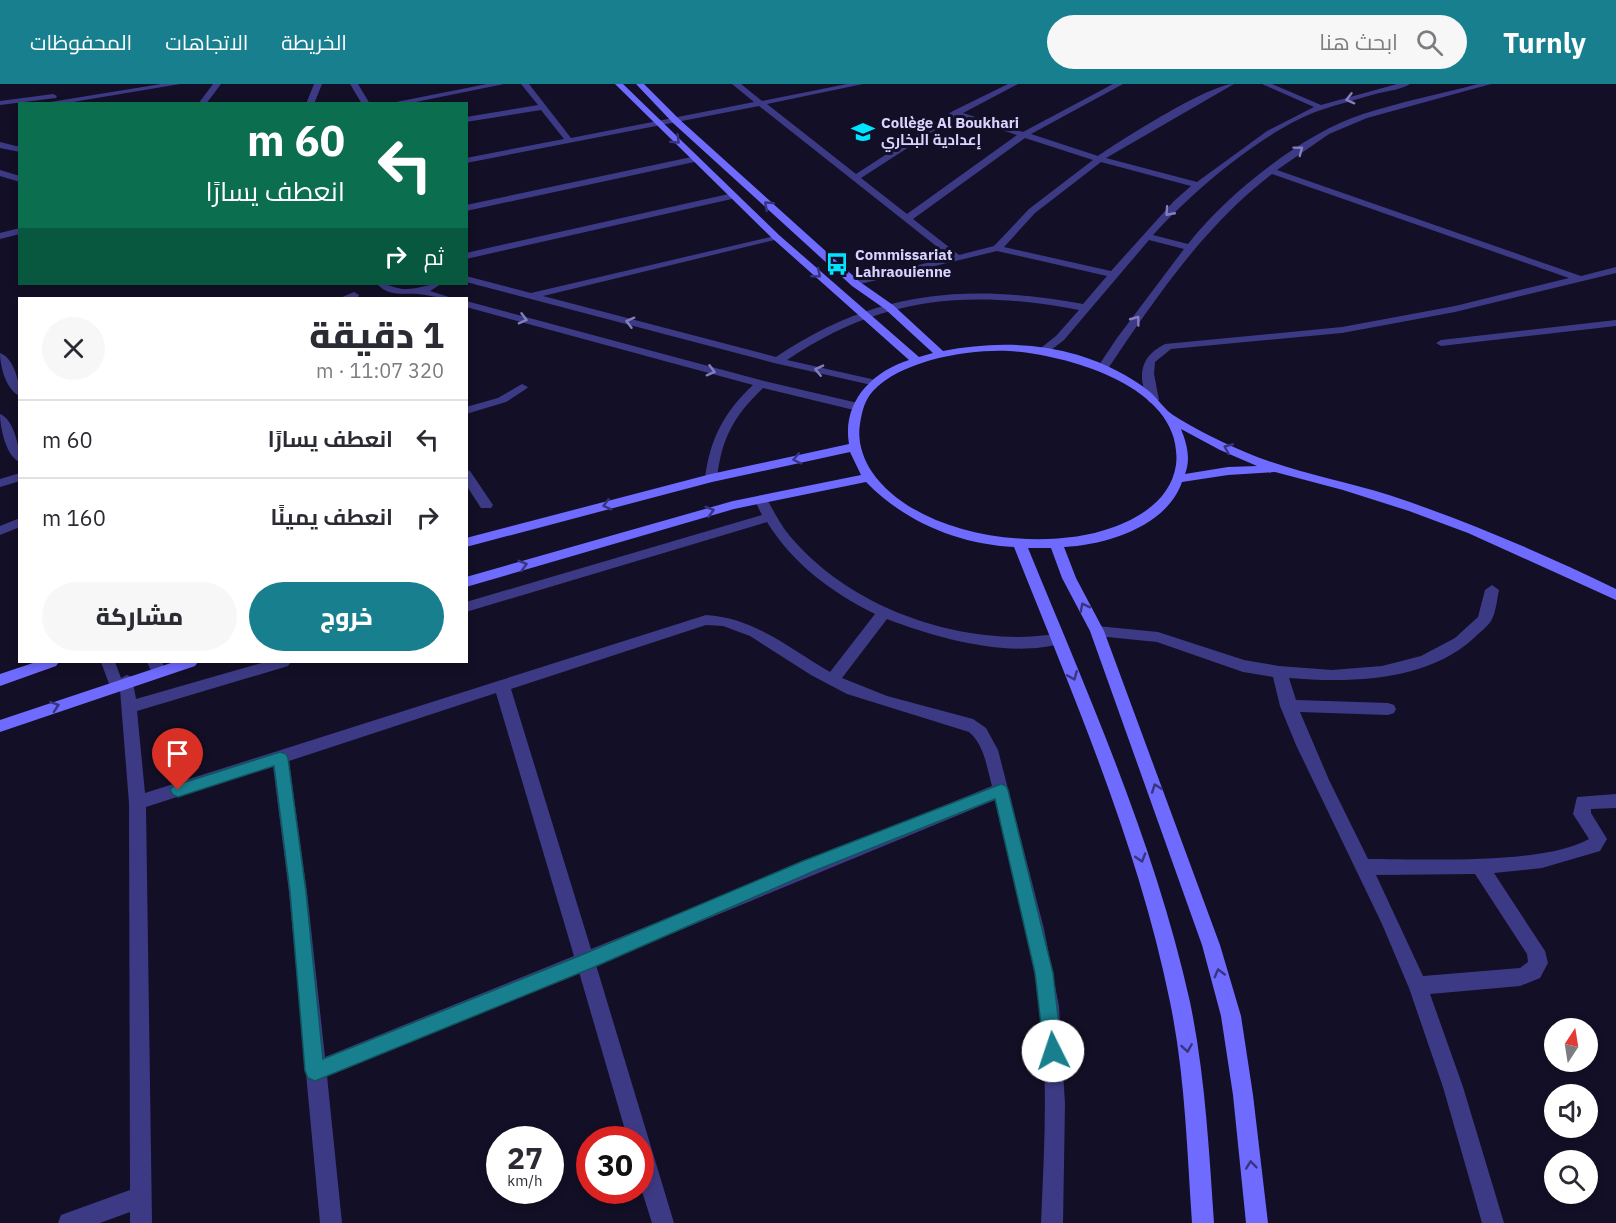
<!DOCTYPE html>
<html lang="ar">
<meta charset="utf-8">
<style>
:root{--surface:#fff;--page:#f7f7f7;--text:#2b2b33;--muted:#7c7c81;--line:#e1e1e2;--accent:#187f8f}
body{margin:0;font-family:"IBM Plex Sans",Cairo,sans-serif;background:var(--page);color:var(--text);direction:rtl;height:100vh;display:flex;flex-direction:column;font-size:22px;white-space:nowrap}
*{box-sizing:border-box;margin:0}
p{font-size:20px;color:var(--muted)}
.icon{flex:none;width:33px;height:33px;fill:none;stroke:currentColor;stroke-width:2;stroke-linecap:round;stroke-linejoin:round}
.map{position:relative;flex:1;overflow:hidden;direction:ltr}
.side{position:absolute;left:18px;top:213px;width:450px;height:366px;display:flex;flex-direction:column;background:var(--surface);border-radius:0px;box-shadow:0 3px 9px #0003;direction:rtl}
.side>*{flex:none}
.banner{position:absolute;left:18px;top:18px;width:450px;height:183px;border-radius:0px;box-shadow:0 3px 9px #0003;direction:rtl;background:#0b6e4f;color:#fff;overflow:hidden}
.needle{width:39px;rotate:12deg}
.buttons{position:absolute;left:1544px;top:934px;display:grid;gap:12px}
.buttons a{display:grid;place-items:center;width:54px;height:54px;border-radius:50%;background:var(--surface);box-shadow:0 3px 9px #0003;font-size:30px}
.speed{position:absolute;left:486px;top:1042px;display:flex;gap:12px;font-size:30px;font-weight:700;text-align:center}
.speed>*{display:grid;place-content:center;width:78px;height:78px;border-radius:50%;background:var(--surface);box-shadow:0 3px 9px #0003;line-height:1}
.speed small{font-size:15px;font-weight:400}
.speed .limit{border:9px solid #d22;background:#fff;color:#111}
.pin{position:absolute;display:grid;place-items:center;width:51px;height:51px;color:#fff;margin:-62px -26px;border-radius:50% 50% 50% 0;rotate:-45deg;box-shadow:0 0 6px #0007}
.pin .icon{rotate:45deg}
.me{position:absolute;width:66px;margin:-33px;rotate:356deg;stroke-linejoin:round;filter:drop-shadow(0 0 4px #0008)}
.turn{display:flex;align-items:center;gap:21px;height:126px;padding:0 24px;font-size:27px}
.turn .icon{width:78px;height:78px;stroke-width:2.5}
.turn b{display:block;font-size:42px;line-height:51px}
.then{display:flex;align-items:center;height:57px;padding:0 24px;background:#0003;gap:12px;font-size:22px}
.round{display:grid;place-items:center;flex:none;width:63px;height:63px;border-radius:32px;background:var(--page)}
.summary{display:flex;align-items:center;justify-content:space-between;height:102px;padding:0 24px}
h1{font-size:36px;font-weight:800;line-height:45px}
.cta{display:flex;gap:12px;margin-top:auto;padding:12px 24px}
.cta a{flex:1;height:69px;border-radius:36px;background:var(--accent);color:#fff;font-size:24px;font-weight:800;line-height:69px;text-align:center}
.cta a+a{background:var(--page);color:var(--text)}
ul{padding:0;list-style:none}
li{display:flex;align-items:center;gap:18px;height:78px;padding:0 24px;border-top:2px solid var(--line)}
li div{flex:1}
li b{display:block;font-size:22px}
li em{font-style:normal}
header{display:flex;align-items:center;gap:36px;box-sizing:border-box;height:84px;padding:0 30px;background:var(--accent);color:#fff}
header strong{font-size:28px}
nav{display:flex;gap:33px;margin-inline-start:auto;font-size:21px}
.search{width:420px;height:54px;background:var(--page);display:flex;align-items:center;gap:15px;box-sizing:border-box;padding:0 21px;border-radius:33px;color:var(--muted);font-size:22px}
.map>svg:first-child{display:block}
</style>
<header>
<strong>Turnly</strong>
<div class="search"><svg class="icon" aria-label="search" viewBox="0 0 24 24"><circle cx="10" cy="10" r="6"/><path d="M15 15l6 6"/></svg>ابحث هنا</div>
<nav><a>الخريطة</a><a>الاتجاهات</a><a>المحفوظات</a></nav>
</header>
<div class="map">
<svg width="1616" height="1139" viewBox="0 0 1616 1139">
<rect width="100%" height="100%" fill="#130f26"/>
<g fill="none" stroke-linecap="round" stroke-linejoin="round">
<!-- street -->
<path fill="#3d3a85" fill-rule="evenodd" d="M161,0h19l-119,20h-23z
M213,0h8l-15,20h-8z
M314,0h8l-8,20h-8z
M350,0h8l12,20h-8z
M487,0h17l-98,20h-20z
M521,0h8l42,54 183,-36 -22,-18h9l21,17 85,-17h16l-96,20 89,70 97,-63 55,-27h10l-55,29 60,19 90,-48h10l-92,50 67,22c25,-17 111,-72 136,-72l-128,74 91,24 70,-51 47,-24 -52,-23h10l49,21 76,-21h13c-8,5 -21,7 -31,9 -20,6 -41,11 -61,18 -56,21 -125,80 -165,124l35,9c38,-49 115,-111 175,-130 37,-12 77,-20 115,-30h13l-124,34 -38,16 -52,36 304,106 35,-9v6l-161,39 -113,21 -171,16 -16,13 -1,12 5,26 -6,4 -4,-2c-12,-25 -10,-45 16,-58l177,-17 113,-21 114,-28 -297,-104c-69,53 -117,125 -165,196l-4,1 -6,-3 20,-30 67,-89 -35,-9 -85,100 -17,13h-8l-2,-2 19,-15 23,-26c-110,-21 -198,-14 -292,50l93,21v4l-4,1 -102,-23 -308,-81v-6l65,17 248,-58v4l-236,57 233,61c99,-67 192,-74 307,-53l24,-28 -110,-25 -145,35v-4l98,-25 -191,-151 -293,57v-5l98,-19 -23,-29 -75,12v-5l72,-12zM957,32l60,19 -110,79 -46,-36zM1025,54l68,22 -64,49 -35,37 -35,9 -46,-36zM1101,78l90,24 -17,15 -63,70 -107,-24 31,-34z
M53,10l4,2 -1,2 -56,7v-4z
M0,58l20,5v5l-20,-4z
M696,72l3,1v4l-233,50v-6z
M0,86l20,6v6l-20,-6z
M733,109l5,3 -2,2 -270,61v-6z
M20,144v6l-20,5v-6z
M377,200c11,-1 18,5 29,5 12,0 22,-5 35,-5l-11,7 22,7c-12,1 -22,-3 -34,-4 -16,-1 -29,3 -41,-10z
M354,208l5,3 -1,2 -18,1z
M466,217l298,80 98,23 2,3 -6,4 -95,-23c-29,28 -41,49 -46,90l-6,4 -4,-1 -2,-3c5,-39 19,-66 48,-93l-287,-78z
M1616,236v6l-175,20 -5,-3 5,-3z
M0,269c14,5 20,30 20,43 -14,-6 -20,-30 -20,-43z
M522,300l6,3 -2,2 -20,13 -40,12v-7l32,-9z
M0,330c14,5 20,35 20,48 -14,-5 -20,-35 -20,-48z
M466,386l4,1 23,34 -2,3h-10l-15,-23z
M20,389v8l-20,6v-8z
M760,411l5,1c8,13 14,27 24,39 54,65 144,101 228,102 14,0 27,-2 41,-3l5,1 2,4 -2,4c-53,16 -126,-5 -176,-24l-45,59 45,18 86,23 13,9 12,22 46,179 15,77 6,98 -2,119h-22c3,-72 8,-146 -2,-218 -8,-70 -30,-137 -44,-205l-399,165 78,258h-22l-12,-38v-45h-12l-49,-168 -252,104 15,147h-22l-31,-331 -16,-126 -127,41 6,416h-22v-11l-30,11h-42l3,-8 69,-25 -1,-387 -9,-113 -9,-1 -10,-27h14l6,16 6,-3 5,2 4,22 129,-37h26l-3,4 -151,45 8,82 561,-178c49,3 83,33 124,57l45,-58c-44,-22 -82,-50 -108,-92l-301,90v-10l296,-87 -8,-16zM706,541l17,1 27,10 61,39 36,19 122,38c15,12 18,36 23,54l-401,163 -80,-260zM496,609l78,263 -249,101 -18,-165 -18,-131z
M20,434v9l-20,8v-9z
M1492,501l7,5c-2,9 -3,23 -8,31 -4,6 -12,12 -17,17 -48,44 -124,45 -185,40l7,22 92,3 6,2 2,4 -2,4 -6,2 -88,-3 29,68 39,79c54,0 176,6 221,-20l-16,-25 4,-17 39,-3v14l-25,1v4l16,26 -7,12 -58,17 -48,5 51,78 3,12 -8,15 -20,8 -90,8 33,93 41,136h-22l-39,-136 -34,-99 -27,-64 -86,-179 -16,-39 -7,-29 -30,-5 -86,-30 -60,-6 -7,-5 7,-5 61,6 86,28 35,6 53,4 50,-4 39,-10 34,-18 23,-21 7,-27zM1475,790l52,80 1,8 -8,6 -97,8 -47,-101z
M147,578h15l4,9 -3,4h-10z"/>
<!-- secondary -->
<path fill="#6f6bff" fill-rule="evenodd" d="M615,0h8l156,151 140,122 14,-4 -48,-44 -33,-23 -179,-163 -37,-39h8l35,35 181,163 33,23 50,46c45,-9 91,-9 135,4 26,8 51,20 72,37 8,7 15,18 23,23 22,14 48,27 72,37 47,20 96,28 144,43 78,26 153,58 227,94v11l-148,-67 -59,-22 -66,-21 -68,-18 -47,3 -46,7c-15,44 -75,63 -118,65l12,31 28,53 116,314 21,71 12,79 15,128h-22l-13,-128 -12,-79 -19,-71 -112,-314 -28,-53 -11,-30h-23c61,149 127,296 162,454 15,72 19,147 24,221h-22c-5,-74 -7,-149 -22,-221 -32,-158 -97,-306 -156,-455 -56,-3 -109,-25 -148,-65l-132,27 -268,78v-10l267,-76 128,-26 -11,-23 -138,30 -246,65v-9l245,-64 138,-30c-7,-41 22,-72 60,-84l-136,-121zM1009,267c59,4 176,36 167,114 -5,34 -36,53 -65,63 -70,25 -194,9 -239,-56 -9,-13 -15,-32 -12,-48 2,-12 4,-23 13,-33 29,-31 96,-42 136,-40zM1181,345l39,21 37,16 -29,1 -43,7c6,-15 2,-30 -4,-45z
M36,578h23l-3,4 -56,20v-12z
M174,578h24l-3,4 -195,66v-12z"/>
</g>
<!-- one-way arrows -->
<defs><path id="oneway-chevron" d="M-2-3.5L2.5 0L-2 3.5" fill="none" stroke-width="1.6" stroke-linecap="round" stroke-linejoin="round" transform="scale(1.5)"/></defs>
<g stroke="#837fbc">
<use href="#oneway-chevron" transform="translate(1350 15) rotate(165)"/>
<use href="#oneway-chevron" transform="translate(1299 66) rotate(-37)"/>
<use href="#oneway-chevron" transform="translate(1169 128) rotate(132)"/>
<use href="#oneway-chevron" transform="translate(523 235) rotate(15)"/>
<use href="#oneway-chevron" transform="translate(1136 236) rotate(-53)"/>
<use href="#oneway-chevron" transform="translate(630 238) rotate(-165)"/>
<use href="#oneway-chevron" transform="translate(819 286) rotate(-167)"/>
<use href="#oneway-chevron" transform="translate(711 287) rotate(15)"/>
</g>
<g stroke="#38347d">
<use href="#oneway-chevron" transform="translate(676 56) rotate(44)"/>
<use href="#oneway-chevron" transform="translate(768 121) rotate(-138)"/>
<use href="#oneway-chevron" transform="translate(817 190) rotate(39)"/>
<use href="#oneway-chevron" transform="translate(1228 364) rotate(-157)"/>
<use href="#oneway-chevron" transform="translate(797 375) rotate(168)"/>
<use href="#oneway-chevron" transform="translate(607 421) rotate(165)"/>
<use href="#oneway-chevron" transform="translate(710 427) rotate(-16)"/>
<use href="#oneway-chevron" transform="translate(523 481) rotate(-16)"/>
<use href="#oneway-chevron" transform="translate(1084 523) rotate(-117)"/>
<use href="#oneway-chevron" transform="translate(1073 592) rotate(68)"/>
<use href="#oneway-chevron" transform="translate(55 622) rotate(-19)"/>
<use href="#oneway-chevron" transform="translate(1156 704) rotate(-110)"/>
<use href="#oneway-chevron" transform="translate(1141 774) rotate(73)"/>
<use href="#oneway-chevron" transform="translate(1219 889) rotate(-105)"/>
<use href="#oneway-chevron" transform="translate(1187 964) rotate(81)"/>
<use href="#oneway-chevron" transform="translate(1251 1081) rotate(-96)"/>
</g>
<!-- route -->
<path fill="#187f8f" stroke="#10535d" stroke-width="1.5" d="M280,668l6,2 2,4 18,134 17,167 256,-103 224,-95 198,-77 5,2 2,4 45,183 9,78 -3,7 -6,2 -7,-2 -2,-7 -9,-78 -40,-174 -181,72 -222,97 -277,113 -7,-3 -3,-7 -15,-179 -16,-126 -96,31 -5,-2 -3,-5 3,-4z"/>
<!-- icons -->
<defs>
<g id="school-bare" transform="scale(1.8)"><path d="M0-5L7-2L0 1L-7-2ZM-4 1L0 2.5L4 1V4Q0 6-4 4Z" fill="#00e5ff" stroke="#130f26" stroke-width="2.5" paint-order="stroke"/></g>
<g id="bus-bare" transform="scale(1.8)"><path d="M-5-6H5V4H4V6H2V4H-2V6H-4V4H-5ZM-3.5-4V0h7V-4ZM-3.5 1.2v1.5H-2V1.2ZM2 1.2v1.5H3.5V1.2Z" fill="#00e5ff" stroke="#130f26" stroke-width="2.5" paint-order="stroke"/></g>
</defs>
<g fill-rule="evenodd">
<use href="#school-bare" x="863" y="48"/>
<use href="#bus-bare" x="837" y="180"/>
</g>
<g text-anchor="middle" stroke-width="6" stroke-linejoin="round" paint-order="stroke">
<!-- far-poi labels -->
<g font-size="15" font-weight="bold" fill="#d9d4ff" stroke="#130f26" text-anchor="start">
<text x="881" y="44">Collège Al Boukhari<tspan x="881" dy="17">إعدادية البخاري</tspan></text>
<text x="855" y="176">Commissariat<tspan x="855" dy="17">Lahraouienne</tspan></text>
</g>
</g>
</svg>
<div class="buttons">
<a><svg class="needle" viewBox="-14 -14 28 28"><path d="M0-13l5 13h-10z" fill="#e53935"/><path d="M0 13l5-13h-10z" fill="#7c7c81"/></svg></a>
<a><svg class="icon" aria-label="sound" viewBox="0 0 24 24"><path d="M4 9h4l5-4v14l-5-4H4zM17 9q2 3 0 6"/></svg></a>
<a><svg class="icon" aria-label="search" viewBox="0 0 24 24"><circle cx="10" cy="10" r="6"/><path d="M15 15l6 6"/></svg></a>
</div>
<div class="speed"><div>27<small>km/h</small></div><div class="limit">30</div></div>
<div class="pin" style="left:178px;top:706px;background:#d93025"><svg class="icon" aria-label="arrive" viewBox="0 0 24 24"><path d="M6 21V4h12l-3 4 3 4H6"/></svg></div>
<svg class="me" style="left:1053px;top:967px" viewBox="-20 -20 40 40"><circle r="19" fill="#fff"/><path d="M0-13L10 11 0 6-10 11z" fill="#187f8f"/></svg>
<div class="banner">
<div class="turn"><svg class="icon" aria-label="left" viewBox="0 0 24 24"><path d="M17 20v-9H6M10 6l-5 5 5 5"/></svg><div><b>60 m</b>انعطف يسارًا</div></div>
<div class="then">ثم<svg class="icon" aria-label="right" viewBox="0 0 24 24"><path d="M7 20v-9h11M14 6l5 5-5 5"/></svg></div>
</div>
<section class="side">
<div class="summary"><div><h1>1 دقيقة</h1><p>320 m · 11:07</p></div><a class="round"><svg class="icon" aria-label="close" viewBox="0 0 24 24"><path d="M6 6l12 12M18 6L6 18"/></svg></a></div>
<ul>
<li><svg class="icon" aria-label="left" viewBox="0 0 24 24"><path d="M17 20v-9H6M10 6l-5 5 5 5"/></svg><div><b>انعطف يسارًا</b></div><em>60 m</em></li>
<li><svg class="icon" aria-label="right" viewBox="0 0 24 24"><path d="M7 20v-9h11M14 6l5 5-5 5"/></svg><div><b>انعطف يمينًا</b></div><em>160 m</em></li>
</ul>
<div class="cta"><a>خروج</a><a>مشاركة</a></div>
</section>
</div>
